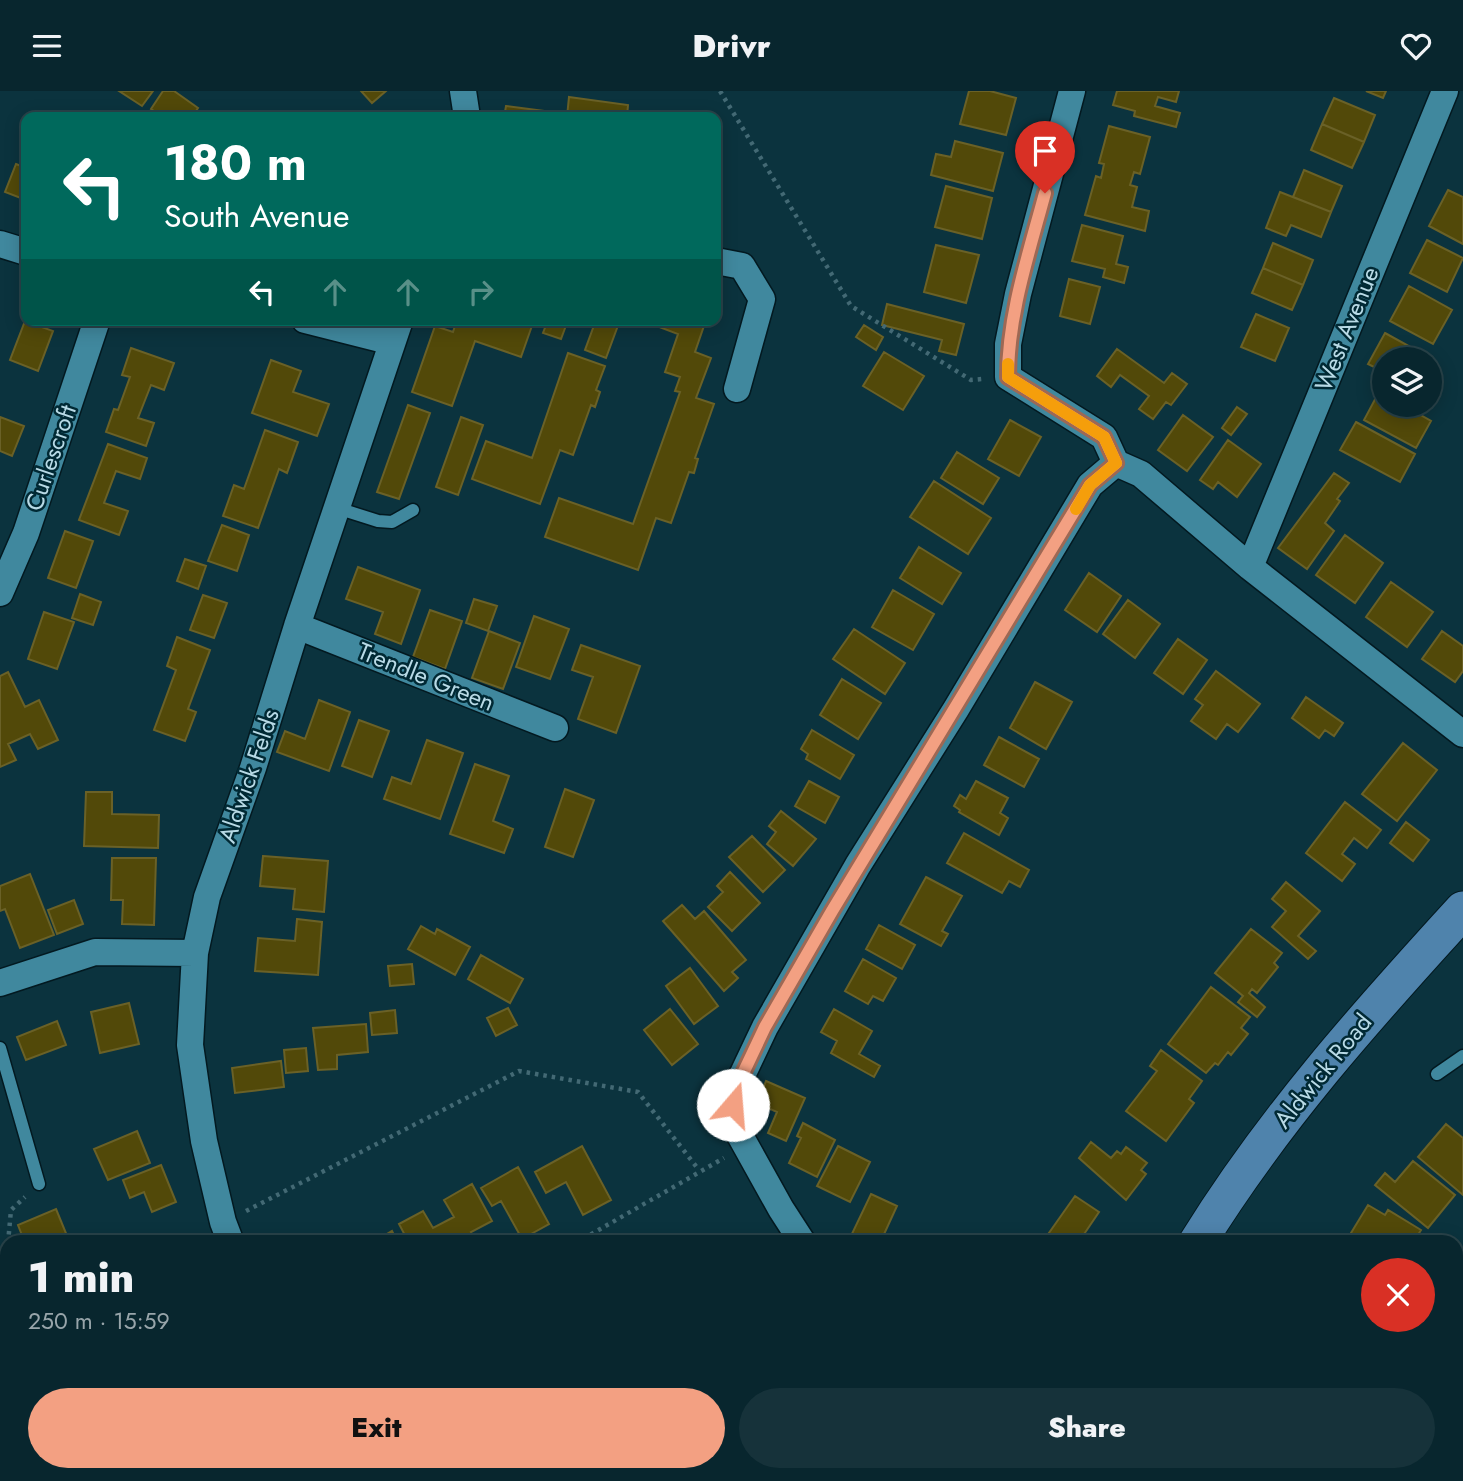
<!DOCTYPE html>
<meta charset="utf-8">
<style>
:root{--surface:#08262e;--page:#16323a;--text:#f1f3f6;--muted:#98a5aa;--line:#29434a;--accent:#f3a082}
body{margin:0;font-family:Jost,sans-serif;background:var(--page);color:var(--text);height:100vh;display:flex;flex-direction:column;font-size:26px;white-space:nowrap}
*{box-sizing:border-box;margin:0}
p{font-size:23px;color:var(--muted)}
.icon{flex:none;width:38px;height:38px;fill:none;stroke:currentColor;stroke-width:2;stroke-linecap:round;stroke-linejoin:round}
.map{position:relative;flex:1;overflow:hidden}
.panel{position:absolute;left:0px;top:1144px;width:1463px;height:247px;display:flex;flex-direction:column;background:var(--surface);border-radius:21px 21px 0 0;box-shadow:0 4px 18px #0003,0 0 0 2px var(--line)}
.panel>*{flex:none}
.hud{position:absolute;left:21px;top:21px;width:700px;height:214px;border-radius:14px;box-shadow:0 4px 18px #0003,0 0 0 2px var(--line);background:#00695c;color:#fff;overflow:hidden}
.buttons{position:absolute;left:1372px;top:256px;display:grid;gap:14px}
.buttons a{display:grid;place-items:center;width:70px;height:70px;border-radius:50%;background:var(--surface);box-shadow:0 4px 18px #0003,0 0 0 2px var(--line);font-size:35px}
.pin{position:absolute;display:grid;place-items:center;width:60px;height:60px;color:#fff;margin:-72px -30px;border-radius:50% 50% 50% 0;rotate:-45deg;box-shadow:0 0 7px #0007}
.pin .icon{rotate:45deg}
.me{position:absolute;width:77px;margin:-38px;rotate:18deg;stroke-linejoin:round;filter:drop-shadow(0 0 5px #0008)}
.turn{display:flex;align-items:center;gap:24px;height:147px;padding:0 28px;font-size:32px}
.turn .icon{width:91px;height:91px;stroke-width:2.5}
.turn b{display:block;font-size:49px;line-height:60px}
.lanes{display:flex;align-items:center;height:66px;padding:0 28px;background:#0003;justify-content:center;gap:35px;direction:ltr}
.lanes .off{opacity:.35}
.round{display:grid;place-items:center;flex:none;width:74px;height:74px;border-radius:37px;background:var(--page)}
.overview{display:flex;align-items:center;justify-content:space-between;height:119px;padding:0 28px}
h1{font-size:42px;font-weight:800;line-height:52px}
.cta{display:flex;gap:14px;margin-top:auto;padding:14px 28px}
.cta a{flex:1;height:80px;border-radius:42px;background:var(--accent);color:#111;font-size:28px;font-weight:800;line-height:80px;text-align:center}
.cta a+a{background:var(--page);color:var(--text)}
header{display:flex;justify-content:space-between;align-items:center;height:91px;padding:0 28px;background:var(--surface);font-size:32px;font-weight:800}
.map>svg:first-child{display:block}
</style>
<header><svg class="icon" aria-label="menu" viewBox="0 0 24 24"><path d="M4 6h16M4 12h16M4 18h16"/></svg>Drivr<svg class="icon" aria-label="heart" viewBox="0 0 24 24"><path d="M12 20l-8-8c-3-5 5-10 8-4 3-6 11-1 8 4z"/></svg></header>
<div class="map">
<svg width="1463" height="1390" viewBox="0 0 1463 1390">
<rect width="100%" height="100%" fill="#0b333e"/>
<!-- green -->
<path fill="#7d3b23" d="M7,1205v65l-7,3v-65z"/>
<!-- building -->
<path fill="#524909" stroke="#6a6127" stroke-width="2" d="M119,0h34l-11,15z
M163,0h11l24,17 -6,9h-29l-12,-8z
M361,0h25l-14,12z
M969,0h21l26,7 -10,37 -46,-11z
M1117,0h62l-3,11 -18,-5 -3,9 25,7 -4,14 -42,-11 1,-5 -22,-6z
M1366,0h20l-3,7z
M569,6l59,8 -1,12h-60z
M1334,7l41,17 -11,27 -42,-18z
M506,15l53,7v4h-55z
M238,22l45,4h-46z
M1322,33l42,18 -12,26 -41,-18z
M1109,35l41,11 -10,37 -6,-2 -4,13 7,2 -5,20 17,4 -4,20 -60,-16 11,-39 5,2 3,-14 -5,-1z
M955,50l48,12 -10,38 -62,-16 5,-21 15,3z
M16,73l10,4v32l-21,-8z
M1304,79l38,16 -11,26 -38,-15z
M946,95l46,12 -10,41 -47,-12z
M1448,99l15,7v47l-34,-18z
M1280,101l51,20 -10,25 -30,-12 -5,11 -20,-8z
M1082,134l41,11 -7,28 12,3 -4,16 -21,-6 2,-8 -33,-8z
M1427,149l36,18 -16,34 -37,-19z
M1273,152l40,17 -10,25 -40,-17z
M936,154l43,10 -13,48 -42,-11z
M1263,177l40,17 -11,25 -40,-17z
M1069,188l31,8 -10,37 -30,-8z
M1409,195l43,24 -19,34 -43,-23z
M887,213l77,20 -8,31 -17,-4 3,-11 -60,-15z
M1256,223l33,14 -14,33 -34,-14z
M457,229h77l-13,37 -46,-16 -23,65 -40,-14 23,-66 18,6z
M548,229h20l-7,19 -18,-6z
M596,229h24l-14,38 -21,-8z
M641,229h65l-11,32 16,6 -15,40 18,6 -19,54 3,1 -4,14 -5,-1 -18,51 -15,-5 -18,52 -93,-33 14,-39 74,26 47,-132 -5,-1 5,-14 -15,-5 13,-38z
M25,230l28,10 -15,40 -28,-11z
M864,234l19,12 -7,13 -20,-13z
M1385,242l42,23 -2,3h-41v13l-16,-8z
M131,257l43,15 -10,27 -13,-5 -13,33 16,5 -8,23 -40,-14 8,-23 4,1 12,-33 -8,-2z
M1117,258l47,34 8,-10 15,11 -16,21 -5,-3 -13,17 -14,-10 10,-13 -29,-21 -9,12 -14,-11z
M884,261l40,24 -21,34 -40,-24z
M568,262l37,13 -9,24 4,2 -5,15 -4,-2 -18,50 -13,-5 -20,54 -68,-25 14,-38 46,17z
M271,269l30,11 -8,21 36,12 -12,32 -65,-23z
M1379,301l5,3v9h17l30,17 -15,27 -52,-28z
M408,314l22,8 -31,86 -22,-7z
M1237,316l10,7 -16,21 -9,-7z
M1183,324l30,22 -26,34 -29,-21z
M0,326l24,9 -12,30 -12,-5z
M461,326l22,8 -25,70 -22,-8z
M1010,329l31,17 -22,39 -31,-17z
M1356,331l59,32 -15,28 -60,-32z
M265,339l33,12 -11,31 -8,-4 -21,59 -35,-12 11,-31 10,4z
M1228,349l33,24 -24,33 -19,-15 -5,7 -13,-9z
M108,353l39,14 -7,21 -24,-8 -12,32 24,8 -9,24 -40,-15z
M957,361l42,26 -16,26 -42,-26z
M1334,382l15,10 -12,16 3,2 -15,22 9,8 -27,38 -29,-21z
M934,390l57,37 -23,36 -58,-37z
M222,434l27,10 -12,36 -29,-10z
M65,440l28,10 -17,47 -28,-10z
M1345,444l38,28 -28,40 -39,-28z
M919,456l42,26 -19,31 -42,-26z
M185,468l21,7 -8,23 -21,-8z
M358,476l62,23 -19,54 -26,-10 8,-22 -37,-13z
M1089,482l32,23 -24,36 -32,-22z
M1391,491l42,30 -26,35 -41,-30z
M893,499l41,24 -21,36 -41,-23z
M80,503l21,8 -8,23 -21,-7z
M203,504l24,8 -13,35 -24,-8z
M474,508l23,7 -9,25 -22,-8z
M1128,509l32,24 -25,34 -32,-24z
M430,519l32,11 -17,48 -32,-12z
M44,521l30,10 -17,47 -29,-10z
M534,525l35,13 -19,50 -34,-12z
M854,538l51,34 -20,31 -52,-35z
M489,540l31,12 -17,46 -31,-11z
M1442,540l21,15v25l-8,11 -33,-23z
M177,546l33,13 -22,59 8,3 -11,29 -31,-11 22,-60 -9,-4z
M1178,548l29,21 -24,34 -29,-21z
M581,554l59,21 -24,67 -38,-14 15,-42 -21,-7z
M1216,580l44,33 -22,28 -11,-8 -11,15 -25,-18 12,-16 -8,-6z
M8,581l17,35 14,-7 19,40 -20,9 -8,-15 -22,10 8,16 -16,7v-91z
M842,588l39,24 -23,36 -38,-24z
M1035,591l37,20 -26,47 -36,-21z
M1306,606l37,26 -9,13 -9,-6 -6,8 -27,-20z
M319,609l31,12 -21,59 -52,-19 8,-21 20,8z
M359,629l30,11 -17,46 -30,-11z
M812,639l42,25 -14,24 -34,-20 2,-5 -7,-5z
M999,646l40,22 -15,28 -40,-22z
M427,649l36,13 -23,66 -56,-20 8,-22 19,7z
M1403,652l34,27 -40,51 -35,-27z
M475,673l34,12 -16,45 20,8 -9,24 -54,-19z
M809,690l30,16 -14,26 -30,-17z
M976,690l32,17 -8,15 8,5 -9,17 -40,-23 1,-2 -6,-4 6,-11 6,4z
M565,698l29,11 -21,57 -28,-10z
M86,701h26v22l47,1 -1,33 -74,-2z
M1345,711l36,28 -14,18 -13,-10 -12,16 13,10 -13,17 -36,-28z
M781,720l35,28 -23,27 -26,-22 9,-12 -7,-6z
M1406,731l23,18 -16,21 -23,-18z
M964,742l65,37 -9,17 -11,-6 -7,12 -55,-30z
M752,745l33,34 -22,22 -34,-35z
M263,765l65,5 -4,51 -31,-3 2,-20 -35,-3z
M112,767h44l-2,67 -32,-1 1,-24h-12z
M730,781l30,31 -28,28 -24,-24 15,-15 -6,-6z
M30,783l24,61 -34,13 -15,-39 -5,2v-25z
M926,786l36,19 -20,35 6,3 -7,12 -41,-22z
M1286,791l34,29 -22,25 18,15 -8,8 -36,-32 14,-16 -14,-12z
M74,809l9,24 -26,10 -9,-24z
M682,814l13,14 9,-8 42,49 -14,12 6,6 -14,13 -61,-70z
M297,828l25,3 -4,53 -63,-4 3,-33 37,3z
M879,834l36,20 -13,24 -36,-20z
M421,835l14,8 2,-5 33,18 -15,28 -47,-26z
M1251,838l31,24 -8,10 4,4 -21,26 -5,-4 -3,4 16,14 -8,10 -19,-15 5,-6 -28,-23z
M481,864l42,24 -13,24 -42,-24z
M863,868l33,19 -13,23 -10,-5 -5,8 -23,-13z
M412,873l2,20 -24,2 -2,-20z
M690,877l28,38 -24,18 -28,-38z
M1211,896l39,30 -9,11 7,6 -17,21 -3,-3 -10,13 -3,-2 -9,10 -38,-29z
M129,912l10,41 -39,9 -9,-41z
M508,917l9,17 -21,11 -9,-18z
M670,918l28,35 -26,21 -28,-35z
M834,918l38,22 -13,23 21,12 -6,11 -43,-24 6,-12 -16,-9z
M395,919l2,23 -25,2 -2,-22z
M57,930l9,24 -40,15 -9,-23z
M366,933l2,28 -31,3v14l-19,1 -5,-42z
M306,957l2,23 -22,2 -2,-23z
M1161,959l41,31 -13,18 5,4 -28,38 -40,-30 31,-40 -7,-5z
M281,970l3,26 -49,6 -3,-25z
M766,990l39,17 -19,43 -18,-8 9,-21 -20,-9z
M803,1032l32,17 -18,37 -28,-14 12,-25 -4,-2z
M1446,1033l17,14v57l-45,-38z
M137,1040l13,32 -42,17 -14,-31z
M1091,1051l20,16 6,-7 4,3 5,-7 21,16 -6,7 5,4 -20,26 -47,-42z
M582,1055l29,54 -28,15 -17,-33 -20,11 -11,-21z
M838,1055l32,16 -20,40 -33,-16z
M1413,1070l42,34 -27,33 -53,-43 10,-12 10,9z
M161,1074l15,37 -24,10 -8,-20 -14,6 -7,-18z
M518,1076l31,57 -27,15 -21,-38 -9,5 -11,-18z
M472,1093l20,37 -21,11 3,4 -13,7h-52l-10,-19 24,-13 10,17 21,-11 -10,-17z
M871,1103l26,12 -17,37h-25l-6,-3z
M1075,1105l24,16 -21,31h-29l-5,-3z
M1368,1114l17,10 3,-5 33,20 -8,13h-47l-15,-10z
M56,1118l14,34h-45l-7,-18z
M392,1140l6,12h-26z
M1457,1307l6,4v45l-7,-4z
M7,1365v19l27,2 -11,4h-23v-22z
M151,1384h67l-16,6h-49z
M502,1384h19l3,6h-33z
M645,1384h30l3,6h-44z
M971,1384h8l8,6h-20z
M1233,1384h75l-1,2 -4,-2 -3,6h-66l-3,-1z"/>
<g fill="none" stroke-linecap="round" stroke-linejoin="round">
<!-- service casing -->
<g stroke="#031920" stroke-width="15">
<path id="service" d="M337,417l41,13 14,1 21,-12
M0,957l39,136
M1437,983l26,-18"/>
</g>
<!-- minor casing -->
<g stroke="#031920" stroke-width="29">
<path id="minor" d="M463,0l4,26
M1072,0l-54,203 -10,50v33l96,60 12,26
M0,153l26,8
M716,170l26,5 20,33 -25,90
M305,229l87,22
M1116,372l25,11 109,93 213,167
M1250,476l195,-476
M0,502l26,-60 71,-213
M297,535l258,102
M0,892l95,-31 100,1
M231,1152l-8,-21 -19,-81 -14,-96 5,-92 12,-56 46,-129 44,-142 103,-306
M803,1152l-22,-34 -44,-79 -4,-13 5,-33 27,-57 93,-162 98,-156 134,-224 26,-22
M0,1327h7
M106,1384l2,6
M345,1384l3,6
M578,1384l4,6"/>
</g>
<!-- secondary casing -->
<g stroke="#031920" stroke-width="39">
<path id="secondary" d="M1197,1152c76,-123 169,-227 266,-333
M1081,1390l2,-6"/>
</g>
<!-- path -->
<path stroke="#436974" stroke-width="4.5" stroke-dasharray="3.5 5" stroke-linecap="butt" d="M720,0l131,215 120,74 11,-1
M246,1120l273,-140 119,21 61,78
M8,1152l3,-33 14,-13
M576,1152l148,-85
M0,1202l7,-3
M0,1283l7,-3"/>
<!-- service -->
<use href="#service" stroke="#40889e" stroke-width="12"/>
<!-- minor -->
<use href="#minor" stroke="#40889e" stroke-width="26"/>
<!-- secondary -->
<use href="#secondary" stroke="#4f83ac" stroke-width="37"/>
</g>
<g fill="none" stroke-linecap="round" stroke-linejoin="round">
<!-- route casing -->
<g stroke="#9e6854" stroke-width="18">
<path id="route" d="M733,1014l5,-21 27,-57 67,-116 258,-426 26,-22 -12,-26 -96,-60c0,-63 21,-124 37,-184"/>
</g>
<!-- route -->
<use href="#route" stroke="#f3a082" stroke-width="12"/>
<!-- slow -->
<path stroke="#f59e0b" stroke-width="12" d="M1008,273v13l96,60 12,26 -26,22 -14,24"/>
</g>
<g text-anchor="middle" stroke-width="5" stroke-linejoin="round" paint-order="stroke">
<!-- street labels -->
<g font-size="24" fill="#b8dae6" stroke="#002934">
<text transform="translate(1347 238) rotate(-68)" y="8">West Avenue</text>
<text transform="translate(51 367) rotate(-71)" y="8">Curlescroft</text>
<text transform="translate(426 586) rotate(22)" y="8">Trendle Green</text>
<text transform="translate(249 685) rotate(-71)" y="8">Aldwick Felds</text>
<text transform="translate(1323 980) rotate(-51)" y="8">Aldwick Road</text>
</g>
</g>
</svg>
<div class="buttons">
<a><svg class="icon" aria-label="layers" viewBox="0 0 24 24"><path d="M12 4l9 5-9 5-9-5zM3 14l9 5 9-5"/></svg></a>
</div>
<div class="pin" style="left:1045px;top:102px;background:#d93025"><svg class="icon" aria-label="arrive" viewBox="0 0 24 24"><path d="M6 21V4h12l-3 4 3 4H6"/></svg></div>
<svg class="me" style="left:733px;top:1014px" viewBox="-20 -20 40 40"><circle r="19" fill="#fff"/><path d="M0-13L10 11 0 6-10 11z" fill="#f3a082"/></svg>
<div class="hud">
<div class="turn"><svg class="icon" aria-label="left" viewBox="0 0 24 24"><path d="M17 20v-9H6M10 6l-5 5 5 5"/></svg><div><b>180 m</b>South Avenue</div></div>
<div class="lanes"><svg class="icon" aria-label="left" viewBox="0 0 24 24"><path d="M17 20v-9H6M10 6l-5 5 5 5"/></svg><svg class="icon off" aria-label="ahead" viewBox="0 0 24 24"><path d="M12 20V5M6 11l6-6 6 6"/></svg><svg class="icon off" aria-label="ahead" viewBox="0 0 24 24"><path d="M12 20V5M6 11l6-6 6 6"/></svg><svg class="icon off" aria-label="right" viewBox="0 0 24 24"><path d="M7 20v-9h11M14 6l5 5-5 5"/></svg></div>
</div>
<section class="panel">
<div class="overview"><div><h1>1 min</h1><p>250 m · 15:59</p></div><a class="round" style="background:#d93025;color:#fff"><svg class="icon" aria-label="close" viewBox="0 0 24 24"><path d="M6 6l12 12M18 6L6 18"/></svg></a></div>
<div class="cta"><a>Exit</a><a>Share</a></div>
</section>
</div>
